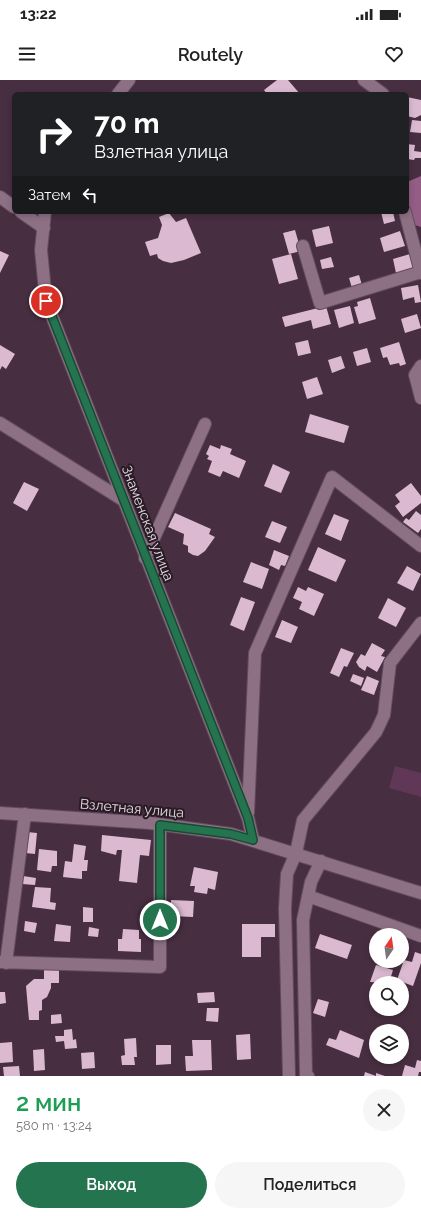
<!DOCTYPE html>
<html lang="ru">
<meta charset="utf-8">
<style>
:root{--surface:#fff;--page:#f6f6f6;--text:#222;--muted:#767676;--accent:#24744f}
body{margin:0;font-family:Raleway,sans-serif;background:var(--page);color:var(--text);height:100vh;display:flex;flex-direction:column;font-size:15px;white-space:nowrap}
*{box-sizing:border-box;margin:0}
p{font-size:13px;color:var(--muted)}
.icon{flex:none;width:22px;height:22px;fill:none;stroke:currentColor;stroke-width:2;stroke-linecap:round;stroke-linejoin:round}
.map{position:relative;height:996px;overflow:hidden}
.sheet{display:flex;flex-direction:column;background:var(--surface);flex:1}
.sheet>*{flex:none}
.guide{position:absolute;left:12px;top:12px;width:397px;height:122px;border-radius:6px;box-shadow:0 2px 6px #0003;background:#202124;color:#fff;overflow:hidden}
.needle{width:26px;rotate:13deg}
.tools{position:absolute;left:369px;top:848px;display:grid;gap:8px}
.tools a{display:grid;place-items:center;width:40px;height:40px;border-radius:50%;background:var(--surface);box-shadow:0 2px 6px #0003;font-size:20px}
.pin{position:absolute;display:grid;place-items:center;width:34px;height:34px;color:#fff;margin:-17px;border:2px solid #fff;border-radius:50%;box-shadow:0 1px 4px #0007}
.me{position:absolute;width:44px;margin:-22px;rotate:0deg;stroke-linejoin:round;filter:drop-shadow(0 0 3px #0008)}
.turn{display:flex;align-items:center;gap:14px;height:84px;padding:0 16px;font-size:18px}
.turn .icon{width:52px;height:52px;stroke-width:2.5}
.turn b{display:block;font-size:28px;line-height:34px}
.then{display:flex;align-items:center;height:38px;padding:0 16px;background:#0003;gap:8px;font-size:15px}
.round{display:grid;place-items:center;flex:none;width:42px;height:42px;border-radius:21px;background:var(--page)}
.overview{display:flex;align-items:center;justify-content:space-between;height:68px;padding:0 16px}
h1{font-size:24px;font-weight:600;line-height:30px;color:#1e9e55}
.primary-button{display:flex;gap:8px;margin-top:auto;padding:8px 16px}
.primary-button a{flex:1;height:46px;border-radius:24px;background:var(--accent);color:#fff;font-size:16px;font-weight:600;line-height:46px;text-align:center}
.primary-button a+a{background:var(--page);color:var(--text)}
.status{display:flex;justify-content:space-between;align-items:center;height:28px;padding:0 20px;background:var(--surface);direction:ltr}
.status svg{height:11px;fill:currentColor}
header{display:flex;justify-content:space-between;align-items:center;height:52px;padding:0 16px;background:var(--surface);font-size:18px;font-weight:600}
.map>svg:first-child{display:block}
</style>
<div class="status"><b>13:22</b><svg viewBox="0 0 49 12"><path d="M0 12V9h3v3zM5 12V6h3v6zM10 12V3h3v9zM15 12V0h3v12zM26 1h20v11H26zM47 4h2v5h-2z"/></svg></div>
<header><svg class="icon" aria-label="menu" viewBox="0 0 24 24"><path d="M4 6h16M4 12h16M4 18h16"/></svg>Routely<svg class="icon" aria-label="heart" viewBox="0 0 24 24"><path d="M12 20l-8-8c-3-5 5-10 8-4 3-6 11-1 8 4z"/></svg></header>
<div class="map">
<svg width="421" height="996" viewBox="0 0 421 996">
<rect width="100%" height="100%" fill="#482e41"/>
<!-- green -->
<path fill="#603756" d="M395,686l26,7v24l-32,-9z"/>
<!-- forest -->
<path fill="#935d85" d="M421,96v51l-6,-2 -8,-26v-17z"/>
<!-- building -->
<path fill="#dbbad1" d="M277,0h11l12,14h-33l-3,-4z
M407,17l14,3v15l-6,3 -8,-2z
M412,40l9,1v12l-11,-1z
M407,64l8,1 -1,6 7,1v6h-6l-1,2 -7,-1z
M381,132h12l2,9 -11,3z
M169,133l7,9 10,-4 15,35 -17,7 -13,3 -8,-2 -5,-3 -1,-4 -7,2 -5,-14 13,-4 4,-13 -3,-8z
M329,146l4,17 -17,4 -4,-17z
M295,150l6,21 -12,3 -6,-21z
M400,151l5,15 -21,6 -4,-14z
M0,171l9,4 -9,18z
M291,174l7,25 -19,5 -7,-25z
M410,174l4,15 -18,4 -3,-14z
M331,177l3,10 -12,2 -2,-9z
M359,195l3,10 -10,3 -3,-10z
M418,205l3,17 -6,1 -1,-6 -11,3 -2,-12z
M370,218l6,21 -17,5 -5,-17 4,-1 -1,-4z
M326,226l5,18 -18,5 -2,-9 -26,7 -3,-10z
M350,226l4,17 -15,5 -5,-18z
M417,234l4,14 -16,5 -4,-14z
M308,260l3,13 -13,3 -3,-13z
M399,262l7,22 -6,2 -1,-3 -9,2 -3,-8 -4,1 -3,-10z
M0,265l15,9 -9,15 -4,-3 -2,4z
M367,268l4,14 -14,4 -4,-14z
M341,276l4,12 -13,5 -4,-13z
M317,297l6,17 -16,5 -5,-17z
M310,334l39,12 -5,17 -39,-11z
M210,365l10,4 1,-4 11,4 -2,5 16,7 -7,17 -16,-7 -3,6 -12,-5 4,-11 -5,-2 2,-3 -3,-2z
M273,384l17,8 -9,21 -17,-7z
M24,402l15,7 -12,22 -14,-8z
M411,403l10,13v7l-18,14 -8,-11 5,-4 -5,-7z
M416,431l5,4v14l-3,4 -15,-11 3,-4 3,2z
M175,433l36,16 -2,5 6,3 -10,14 -7,5 -5,-1 -5,-3v-6l-5,-2 1,-10 -16,-7z
M334,434l15,6 -8,21 -16,-7z
M272,441l15,6 -7,16 -15,-6z
M318,467l28,13 -10,22 -28,-12z
M274,470l15,6 -4,10 -4,-1 -2,5 -10,-5z
M251,482l18,7 -7,20 -19,-7z
M407,486l14,8 -8,17 -16,-8z
M298,507l8,4 2,-4 16,7 -10,22 -15,-7 3,-7 -9,-4z
M241,517l14,5 -11,29 -14,-6z
M388,518l18,10 -10,19 -18,-9z
M282,540l16,7 -7,16 -16,-6z
M372,563l13,7 -4,6 4,1 -8,15 -10,-6 -2,5 -6,-4 -3,-5 5,-8 4,2z
M341,568l13,5 -7,14 -3,-1 -5,11 -9,-4z
M353,594l11,4 -3,8 -11,-5z
M367,596l12,5 -5,14 -13,-5z
M27,752l10,1 -2,21 -10,-1z
M102,755l49,5 -2,16 -9,-1 -3,28 -18,-2 3,-31h-5l-1,5 -15,-4z
M74,764l12,2 -2,14h4l-1,11h-5v8l-19,-2 2,-16 7,1z
M39,769l18,2v15h-5l-1,6 -14,-2z
M194,787l24,5 -3,18 -7,-2 -1,6 -13,-2 1,-6h-5z
M23,796l13,2 -1,7 -13,-1z
M35,807l16,1 -1,14 6,1 -1,7 -23,-3z
M171,820l23,1 -1,16 -22,-1z
M83,827l10,1v14h-10z
M25,841l12,2 -2,10 -11,-2z
M56,844l15,2 -1,16 -16,-1z
M242,844h33v13h-14v20h-19z
M89,847l10,2 -1,8 -10,-1z
M123,849l16,1v9h2v13l-23,-1v-12h4z
M320,854l32,11 -5,14 -32,-11z
M415,872l6,2v9l-8,23 -16,-6 7,-20 8,2z
M376,885l17,5 -4,13 -19,-1z
M44,887h15v16h-8v5l-4,9 -5,3v10l-3,1v9h-10l-3,-34 8,-7h10z
M0,912h5l1,11 -6,1z
M214,912l1,10 -17,1 -1,-10z
M318,919l11,3 -4,15 -12,-4z
M207,928h12l-1,14 -12,-1z
M61,934l1,9 -11,1v-9z
M72,949l1,11 3,-1 1,9 -12,1 -1,-8 -8,1 -1,-6h9v-6z
M340,950l24,10 -5,18 -33,-13 3,-7 7,2z
M250,954l1,25 -14,1 -1,-25z
M136,958l1,19h-3l1,8h-13l-1,-9 4,-1 -1,-16z
M192,960h19l1,30 -26,1 -1,-15h8z
M12,962l1,20 -13,1v-20z
M156,965h15v19l-15,1z
M44,969l1,21 -11,1 -1,-21z
M94,972l1,16 -13,1 -1,-16z
M417,980l4,1v11h-2l-1,4h-16l3,-11 10,3z
M19,986l1,10h-16l-1,-9z
M365,992l11,4v-3l9,3h-21z"/>
<g fill="none" stroke-linecap="round" stroke-linejoin="round">
<!-- minor casing -->
<g stroke="#624c5d" stroke-width="14">
<path id="minor" d="M364,0l19,14
M118,14l11,-14
M0,117l14,10
M21,132l23,16
M45,132l-4,38 5,51 202,517 5,22
M405,132l16,61
M303,166l17,57 101,-31
M421,286l-6,9 6,23
M0,343l123,77
M145,478l60,-134
M0,733l150,10 81,11 190,59
M248,733l7,-160 77,-176 89,69
M308,816l113,40
M0,882l160,5v-142
M6,883l19,-149
M289,996l-4,-168 2,-34 9,-21 7,-33 73,-88 8,-17 6,-52 31,-40
M308,996l-2,-1 -3,-155 8,-38 10,-21"/>
</g>
<!-- minor -->
<use href="#minor" stroke="#8e7085" stroke-width="12"/>
</g>
<g fill="none" stroke-linecap="round" stroke-linejoin="round">
<!-- route casing -->
<g stroke="#174b33" stroke-width="10">
<path id="route" d="M46,221l202,517 5,22 -22,-6 -71,-9v95"/>
</g>
<!-- route -->
<use href="#route" stroke="#24744f" stroke-width="7"/>
</g>
<g text-anchor="middle" stroke-width="4" stroke-linejoin="round" paint-order="stroke">
<!-- street labels -->
<g font-size="14" fill="#e9d8e4" stroke="#271b24">
<text transform="translate(148 443) rotate(69)" y="5">Знаменская улица</text>
<text transform="translate(132 728) rotate(5)" y="5">Взлетная улица</text>
</g>
</g>
</svg>
<div class="tools">
<a><svg class="needle" viewBox="-14 -14 28 28"><path d="M0-13l5 13h-10z" fill="#e53935"/><path d="M0 13l5-13h-10z" fill="#767676"/></svg></a>
<a><svg class="icon" aria-label="search" viewBox="0 0 24 24"><circle cx="10" cy="10" r="6"/><path d="M15 15l6 6"/></svg></a>
<a><svg class="icon" aria-label="layers" viewBox="0 0 24 24"><path d="M12 4l9 5-9 5-9-5zM3 14l9 5 9-5"/></svg></a>
</div>
<div class="pin" style="left:46px;top:221px;background:#d93025"><svg class="icon" aria-label="arrive" viewBox="0 0 24 24"><path d="M6 21V4h12l-3 4 3 4H6"/></svg></div>
<svg class="me" style="left:160px;top:840px" viewBox="-20 -20 40 40"><circle r="17" fill="#24744f" stroke="#fff" stroke-width="3"/><path d="M0-11L8 9 0 5-8 9z" fill="#fff"/></svg>
<div class="guide">
<div class="turn"><svg class="icon" aria-label="right" viewBox="0 0 24 24"><path d="M7 20v-9h11M14 6l5 5-5 5"/></svg><div><b>70 m</b>Взлетная улица</div></div>
<div class="then">Затем<svg class="icon" aria-label="left" viewBox="0 0 24 24"><path d="M17 20v-9H6M10 6l-5 5 5 5"/></svg></div>
</div>
</div>
<section class="sheet">
<div class="overview"><div><h1>2 мин</h1><p>580 m · 13:24</p></div><a class="round"><svg class="icon" aria-label="close" viewBox="0 0 24 24"><path d="M6 6l12 12M18 6L6 18"/></svg></a></div>
<div class="primary-button"><a>Выход</a><a>Поделиться</a></div>
</section>
